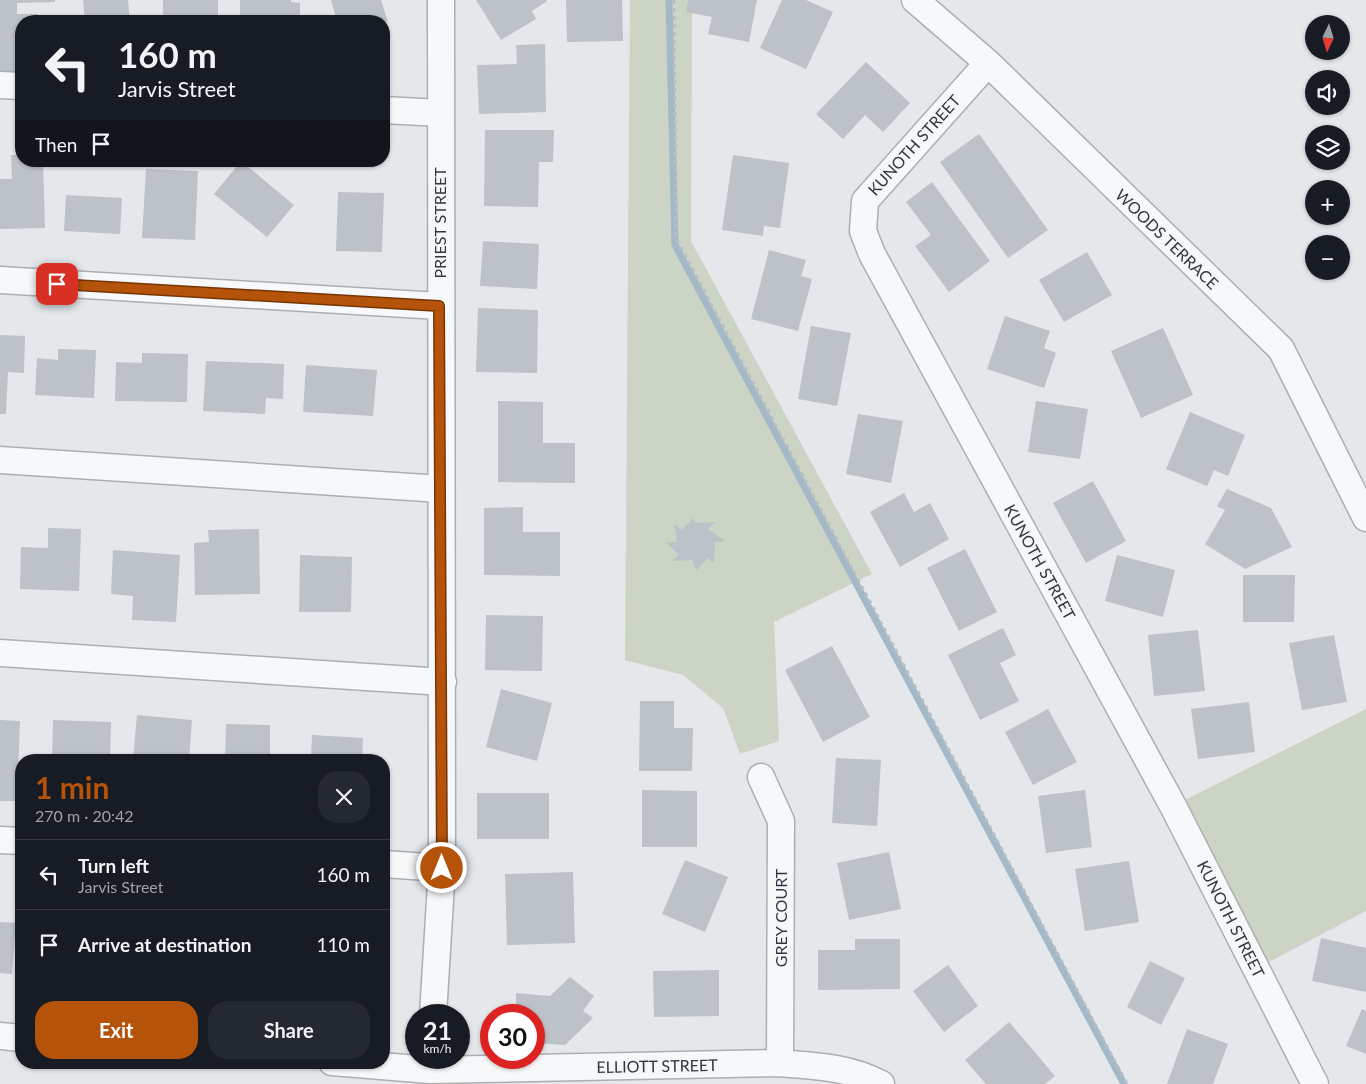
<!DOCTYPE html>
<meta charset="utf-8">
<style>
:root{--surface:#171b24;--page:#242831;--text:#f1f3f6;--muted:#9ea1a6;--line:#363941;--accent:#b45309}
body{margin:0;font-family:Lato,sans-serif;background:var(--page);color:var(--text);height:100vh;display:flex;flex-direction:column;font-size:19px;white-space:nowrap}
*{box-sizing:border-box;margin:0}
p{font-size:16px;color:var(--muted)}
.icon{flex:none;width:28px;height:28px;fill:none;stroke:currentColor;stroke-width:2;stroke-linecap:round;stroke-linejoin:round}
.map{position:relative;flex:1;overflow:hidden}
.details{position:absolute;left:15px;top:754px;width:375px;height:315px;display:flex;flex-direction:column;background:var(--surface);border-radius:20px;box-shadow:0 1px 4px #0004}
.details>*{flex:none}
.banner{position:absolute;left:15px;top:15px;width:375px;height:152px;border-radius:20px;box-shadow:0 1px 4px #0004;background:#171b24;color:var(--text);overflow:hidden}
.needle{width:32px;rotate:184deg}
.controls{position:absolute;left:1305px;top:15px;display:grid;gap:10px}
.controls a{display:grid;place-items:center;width:45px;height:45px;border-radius:50%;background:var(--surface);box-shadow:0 1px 4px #0004;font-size:25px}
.speed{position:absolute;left:405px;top:1004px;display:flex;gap:10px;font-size:25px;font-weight:700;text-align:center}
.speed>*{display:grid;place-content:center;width:65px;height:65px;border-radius:50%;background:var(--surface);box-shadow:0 1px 4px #0004;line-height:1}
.speed small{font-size:12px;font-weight:400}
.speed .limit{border:8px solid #d22;background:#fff;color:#111}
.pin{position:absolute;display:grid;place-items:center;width:42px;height:42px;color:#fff;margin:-21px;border-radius:10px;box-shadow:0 2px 8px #0006}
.me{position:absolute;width:55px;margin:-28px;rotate:0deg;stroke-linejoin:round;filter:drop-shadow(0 0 4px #0008)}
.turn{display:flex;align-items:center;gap:18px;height:105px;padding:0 20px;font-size:22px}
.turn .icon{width:65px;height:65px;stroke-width:2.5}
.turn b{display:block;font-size:35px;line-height:42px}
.then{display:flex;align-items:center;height:48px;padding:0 20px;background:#0003;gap:10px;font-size:19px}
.round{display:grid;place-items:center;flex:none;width:52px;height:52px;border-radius:20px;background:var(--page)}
.headline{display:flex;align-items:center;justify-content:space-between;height:85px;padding:0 20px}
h1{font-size:30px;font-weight:700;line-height:38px;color:var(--accent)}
.action{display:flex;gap:10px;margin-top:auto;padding:10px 20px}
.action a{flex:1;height:58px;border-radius:20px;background:var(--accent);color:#fff;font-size:20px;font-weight:700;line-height:58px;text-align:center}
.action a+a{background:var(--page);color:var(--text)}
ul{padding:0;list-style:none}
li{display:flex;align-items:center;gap:15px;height:70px;padding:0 20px;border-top:1px solid var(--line)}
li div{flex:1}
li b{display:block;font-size:19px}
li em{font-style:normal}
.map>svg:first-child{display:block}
</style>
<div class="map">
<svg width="1366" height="1084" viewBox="0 0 1366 1084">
<rect width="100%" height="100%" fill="#e4e8eb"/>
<!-- green -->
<path fill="#ccd4c6" d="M630,0h62l-1,241 181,333 -98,48 5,119 -39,13 -17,-46 -40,-33 -58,-15z
M1366,709v202l-110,58 -83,-163z"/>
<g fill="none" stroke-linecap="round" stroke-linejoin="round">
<!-- stream -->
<path stroke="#a3b9c8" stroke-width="7" d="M669,0l6,245 449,839"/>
</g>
<!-- building -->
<path fill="#bcc2c7" d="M0,0h55v2l-38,1v11h21v7h-17v51l-21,1z
M83,0h45l2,21h-45z
M163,0h55v21h-55z
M240,0h51v2l9,1v18h-60z
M331,0h50l7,22 -51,-1z
M476,0h70l1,1 -15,10 4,8 -35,21z
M566,0h56l1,41 -56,1z
M688,0h69l-8,42 -41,-8 4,-17 -26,-5z
M782,0h24l27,12 -27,57 -46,-21z
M545,44l1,68 -67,2 -2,-49 40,-1 -1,-19z
M866,62l44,41 -27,29 -18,-17 -22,24 -27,-25z
M485,130h69l-1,32h-14l-1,45 -54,-1z
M979,134l69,96 -40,28 -68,-96z
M11,155h10v6h22l2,67 -45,1v-50h12z
M733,155l56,8 -9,65 -16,-2 -1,10 -41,-6z
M241,161l53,44 -27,32 -53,-43z
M146,169l52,2 -3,69 -53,-2z
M932,182l58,79 -41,31 -34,-46 16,-11 -25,-33z
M338,192l46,1 -2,59 -46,-1z
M66,195l56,3 -2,36 -56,-3z
M483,241l56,3 -2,45 -57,-3z
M769,250l37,10 -5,16 11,3 -14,52 -47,-12z
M1087,252l25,43 -48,27 -25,-42z
M478,308l60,2 -1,63 -61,-1z
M1005,316l45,15 -6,17 12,5 -12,35 -57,-19z
M811,326l40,7 -14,73 -39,-7z
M1163,328l30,67 -52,23 -30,-67z
M0,335l25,1 -1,37 -16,-1 -2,42h-6z
M58,349l38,1 -2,48 -59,-3 2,-37 21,2z
M142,353l46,1 -1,48 -72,-1 1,-39 26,1z
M206,361l78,3 -1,35 -17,-1 -1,16 -62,-3z
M306,365l71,5 -4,46 -70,-4z
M498,401l45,1v41h32v40l-77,-1z
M1036,401l52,8 -8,50 -52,-7z
M1190,412l55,23 -17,41 -14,-6 -7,16 -41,-17z
M858,414l45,7 -12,62 -45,-9z
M1093,481l33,60 -40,22 -33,-60z
M1227,489l44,19 21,39 -47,22 -40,-25 20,-34 -8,-4z
M904,493l10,19 16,-9 19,36 -49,28 -30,-55z
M523,507v25h37v44l-76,-1v-67z
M693,518l3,5 19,-1 -7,7 17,12 -10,1 -1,21 -6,-5 -12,12 -4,-10 -20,1 7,-6 -13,-13h11l-3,-18 8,6z
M48,528l33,1 -2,62 -59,-2 1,-42 27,1z
M259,529l1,65 -65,1 -1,-52 15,-1 -1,-12z
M965,549l32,63 -38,19 -32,-63z
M113,550l67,5 -4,67 -44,-2 1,-24 -22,-2z
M300,555l52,2 -1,55h-52z
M1117,555l58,15 -12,47 -58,-16z
M1243,575h52l-1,47h-51z
M486,615l57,1 -1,55 -57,-1z
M1003,628l13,27 -16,8 19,38 -39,19 -32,-65z
M1198,630l7,61 -51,5 -6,-61z
M1334,635l13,67 -45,8 -13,-67z
M832,646l38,71 -47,25 -38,-72z
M501,689l51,14 -15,58 -51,-14z
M640,701h34v27h19l-1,43h-53z
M1249,702l6,50 -57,7 -7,-50z
M1048,709l29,53 -44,23 -28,-53z
M137,715l55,5 -3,40h-56z
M0,720l20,1 -3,80h-17z
M53,720l58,2 -1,38h-58z
M226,724l44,1v35h-45z
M312,735l51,3 -1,22h-51z
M836,758l45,2 -4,66 -45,-3z
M642,790l55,1v56h-55z
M1085,790l7,57 -46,6 -8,-57z
M477,793h72v46h-72z
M889,852l12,57 -52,11 -12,-57z
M685,860l43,17 -23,55 -43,-18z
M1129,861l10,61 -54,9 -10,-62z
M573,872l2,71 -68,2 -2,-71z
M0,922l16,1 -4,51 -12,-1z
M1321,938l45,10v44l-54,-11z
M855,939h45v50l-82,1v-40h37z
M1150,961l35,17 -24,47 -34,-18z
M948,965l30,41 -34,26 -31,-41z
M719,970v46l-65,1 -1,-46z
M570,977l24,19 -11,15 10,7 -28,27 -31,-2v-28h-18v-22l34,3z
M1362,1009l4,2v43l-20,-8z
M1009,1022l46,54 -10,8h-59l-21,-24z
M1187,1029l41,15 -15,40h-46z"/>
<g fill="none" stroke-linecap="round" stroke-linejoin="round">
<!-- minor casing -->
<g stroke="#a9b0b5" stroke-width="29">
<path id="minor" d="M915,0l73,63 293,286 85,169
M988,63l-123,138 -2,30 9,23 301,552 142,278
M0,85l21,1
M384,110l56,3
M0,280l439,26
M0,460l441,29
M0,653l443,29
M761,777l20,44 -1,242
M0,840l21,1
M384,864l58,4
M433,1015l9,-147 -1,-868
M0,1036l21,2
M332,1062l98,8 350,-7c35,3 70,4 101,21"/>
</g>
<!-- path -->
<path stroke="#babec2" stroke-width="3" stroke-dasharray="4 4" stroke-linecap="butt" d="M674,0l2,238 451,846"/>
<!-- minor -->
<use href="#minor" stroke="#f7f8f9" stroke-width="26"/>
</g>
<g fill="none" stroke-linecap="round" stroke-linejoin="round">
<!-- route casing -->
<g stroke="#753606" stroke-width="12">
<path id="route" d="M57,284l382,22 3,562"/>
</g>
<!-- route -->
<use href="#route" stroke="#b45309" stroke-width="9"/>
</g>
<g text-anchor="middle" stroke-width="4.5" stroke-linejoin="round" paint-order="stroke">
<!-- street labels -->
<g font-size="16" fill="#2d3842" stroke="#f4f6f8">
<text transform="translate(914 145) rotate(-48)" y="6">KUNOTH STREET</text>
<text transform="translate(440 223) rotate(-90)" y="6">PRIEST STREET</text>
<text transform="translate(1167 239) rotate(44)" y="6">WOODS TERRACE</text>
<text transform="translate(1040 562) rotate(61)" y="6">KUNOTH STREET</text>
<text transform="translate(781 918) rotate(-90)" y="6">GREY COURT</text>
<text transform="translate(1231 919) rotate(63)" y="6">KUNOTH STREET</text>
<text transform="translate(657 1066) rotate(-1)" y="6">ELLIOTT STREET</text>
</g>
</g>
</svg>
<div class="controls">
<a><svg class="needle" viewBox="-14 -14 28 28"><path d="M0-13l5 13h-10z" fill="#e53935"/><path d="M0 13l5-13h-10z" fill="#9ea1a6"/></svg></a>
<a><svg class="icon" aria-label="sound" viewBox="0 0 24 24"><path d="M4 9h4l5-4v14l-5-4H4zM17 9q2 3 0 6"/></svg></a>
<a><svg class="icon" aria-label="layers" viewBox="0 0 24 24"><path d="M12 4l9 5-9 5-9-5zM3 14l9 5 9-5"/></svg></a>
<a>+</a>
<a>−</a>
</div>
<div class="speed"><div>21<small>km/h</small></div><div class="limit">30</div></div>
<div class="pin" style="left:57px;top:284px;background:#d93025"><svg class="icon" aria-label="arrive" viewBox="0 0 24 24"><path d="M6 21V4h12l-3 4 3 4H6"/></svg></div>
<svg class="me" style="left:442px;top:868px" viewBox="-20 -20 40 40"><circle r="17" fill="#b45309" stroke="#fff" stroke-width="3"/><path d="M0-11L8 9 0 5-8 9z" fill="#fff"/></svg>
<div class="banner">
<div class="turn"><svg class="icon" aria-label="left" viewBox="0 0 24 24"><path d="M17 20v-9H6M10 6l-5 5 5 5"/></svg><div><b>160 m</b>Jarvis Street</div></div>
<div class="then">Then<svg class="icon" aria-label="arrive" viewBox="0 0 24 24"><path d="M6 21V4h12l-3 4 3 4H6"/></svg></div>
</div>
<section class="details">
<div class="headline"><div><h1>1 min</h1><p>270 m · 20:42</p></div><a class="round"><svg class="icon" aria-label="close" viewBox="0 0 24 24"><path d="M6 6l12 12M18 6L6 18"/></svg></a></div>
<ul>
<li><svg class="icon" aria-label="left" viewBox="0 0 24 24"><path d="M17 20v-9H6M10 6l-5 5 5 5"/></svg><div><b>Turn left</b><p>Jarvis Street</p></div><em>160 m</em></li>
<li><svg class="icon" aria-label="arrive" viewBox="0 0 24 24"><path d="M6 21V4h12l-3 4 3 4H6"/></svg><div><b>Arrive at destination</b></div><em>110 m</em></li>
</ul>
<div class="action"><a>Exit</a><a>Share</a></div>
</section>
</div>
